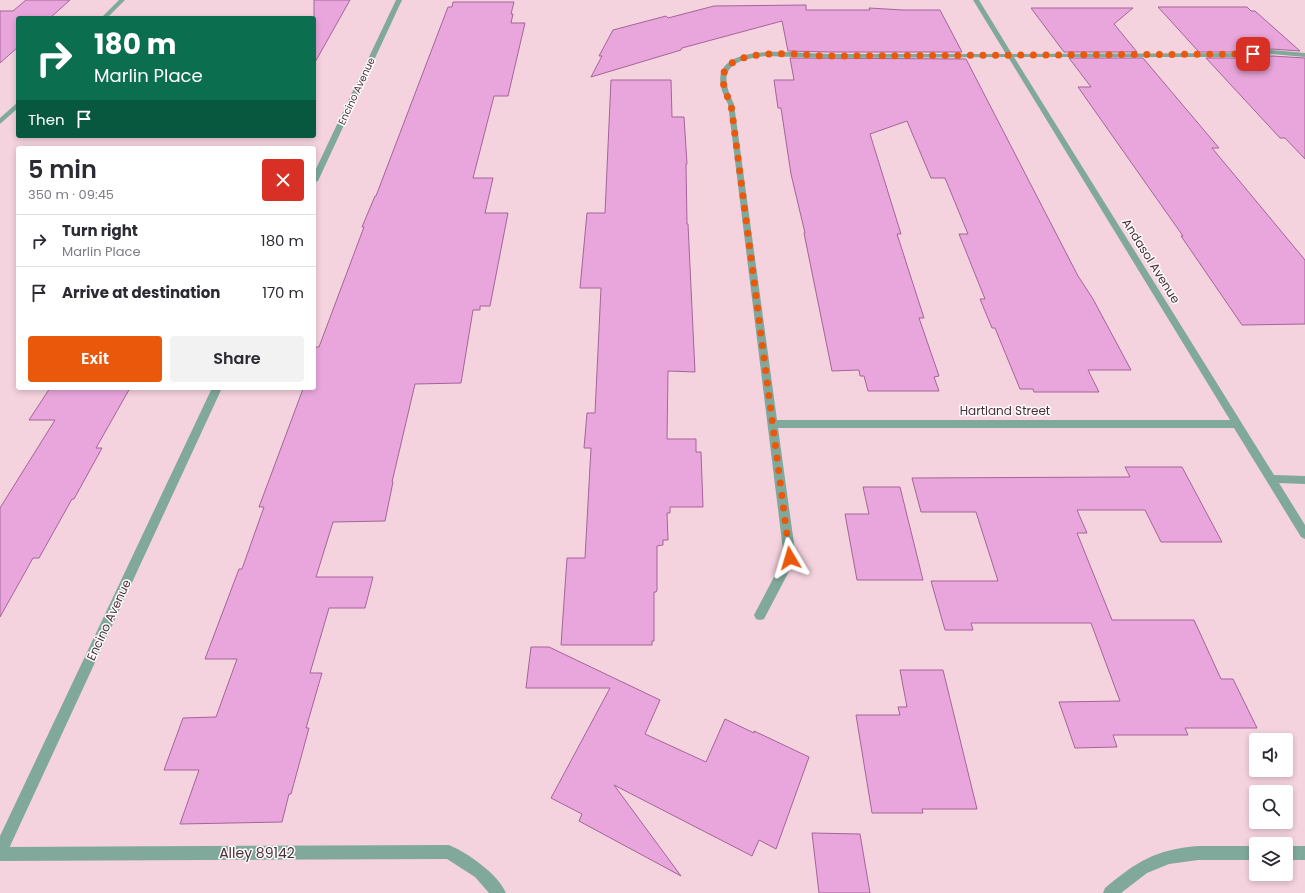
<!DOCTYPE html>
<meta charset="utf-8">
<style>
:root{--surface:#fff;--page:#f2f2f3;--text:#2b2b33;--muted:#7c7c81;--line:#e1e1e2;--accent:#ea580c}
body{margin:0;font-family:Poppins,sans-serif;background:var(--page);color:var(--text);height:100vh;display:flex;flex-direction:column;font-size:15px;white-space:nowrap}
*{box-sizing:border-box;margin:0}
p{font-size:13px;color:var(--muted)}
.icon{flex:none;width:22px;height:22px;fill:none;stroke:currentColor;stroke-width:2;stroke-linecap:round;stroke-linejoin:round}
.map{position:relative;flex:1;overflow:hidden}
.details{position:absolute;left:16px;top:146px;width:300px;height:244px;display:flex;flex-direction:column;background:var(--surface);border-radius:4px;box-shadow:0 2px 6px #0003}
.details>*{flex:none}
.banner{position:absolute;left:16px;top:16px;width:300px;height:122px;border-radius:4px;box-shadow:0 2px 6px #0003;background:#0b6e4f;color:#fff;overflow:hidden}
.tools{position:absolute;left:1249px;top:733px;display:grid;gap:8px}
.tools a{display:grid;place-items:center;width:44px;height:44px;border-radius:4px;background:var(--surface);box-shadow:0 2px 6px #0003;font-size:20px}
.pin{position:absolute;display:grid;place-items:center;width:34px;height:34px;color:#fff;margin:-17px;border-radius:8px;box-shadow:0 2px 6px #0006}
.me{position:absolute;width:44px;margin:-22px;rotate:353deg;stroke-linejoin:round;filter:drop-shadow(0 0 3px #0008)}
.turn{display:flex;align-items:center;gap:14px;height:84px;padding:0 12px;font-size:18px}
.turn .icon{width:52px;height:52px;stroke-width:2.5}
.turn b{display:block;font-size:28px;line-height:34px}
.then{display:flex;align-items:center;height:38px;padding:0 12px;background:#0003;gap:8px;font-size:15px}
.round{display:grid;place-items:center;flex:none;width:42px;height:42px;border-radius:4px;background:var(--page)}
.head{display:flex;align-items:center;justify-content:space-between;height:68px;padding:0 12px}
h1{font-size:24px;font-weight:600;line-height:30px}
.cta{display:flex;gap:8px;margin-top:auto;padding:8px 12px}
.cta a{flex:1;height:46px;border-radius:4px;background:var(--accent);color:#fff;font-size:16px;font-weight:600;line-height:46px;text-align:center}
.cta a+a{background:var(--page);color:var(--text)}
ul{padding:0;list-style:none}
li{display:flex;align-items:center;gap:12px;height:52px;padding:0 12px;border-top:1px solid var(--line)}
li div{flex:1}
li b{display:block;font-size:15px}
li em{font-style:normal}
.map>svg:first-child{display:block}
</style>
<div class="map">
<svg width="1305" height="893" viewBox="0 0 1305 893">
<rect width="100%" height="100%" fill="#f4d2de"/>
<!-- building -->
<path fill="#e9a6dc" stroke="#a46599" d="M26,0h44l-20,18h-32v29l-18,16v-52h13z
M314,0h36l-36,64z
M453,2h61l-3,12h2l-2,9h14l-17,73h-14l-21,82h20l-8,35h23l-18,93h-10v4h-7l-12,73 -46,1 -23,98h1l-8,39 -52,1 -17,55h57l-8,31h-36l-19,65h12l-16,55h3l-18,66h-2l-7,28 -102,2 19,-54h-35l19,-52 33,-1 21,-58h-32l34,-90h3l22,-62h-5l44,-118h11v-42h5l45,-120h-2l13,-31h1l72,-189h4z
M806,5v5h64l-1,-2 34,2h37l22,42h-132l-42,-1 -6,-30 -100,27 -1,2 -90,27 11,-21h-3l14,-26 53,-14 2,2 46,-12z
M1158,7h89l4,4h4l45,40 -28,-2 -19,3h-54z
M1031,8h102l-19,16 23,28h-73z
M1272,56l33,2v101l-20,-21h-5l-74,-80h47z
M790,58l176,1 112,217 15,23 38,71h-43l11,22h-65l-1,-3h-13l-25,-61h-3l-12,-29h5l-26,-65h9l-23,-56h-14l-24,-57 -37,13 31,100h-4l27,84h-5l20,58 -5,1 5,14h-71l-4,-15h-4l-1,-6 -27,1 -28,-138h1l-14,-59 -10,-66h-3l-4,-28h20z
M1069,58h74l76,90h-7l93,112v64l-63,1 -61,-89h2l-105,-149h13z
M611,80h60l1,37h12l3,47h-1l1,60h1l7,148 -27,-1 -1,68h29v13h5l2,55h-33v6h-3l1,27h-5v5l-6,1v44l-1,2h-2v49h-2v4h-91l6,-87h18l6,-110h-7l3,-35h8l6,-125h-21l7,-75h18z
M50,388h80l-34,60h6l-28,51h-2l-33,59h-6l-33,59v-109l55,-88h-26z
M1125,467h57l40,75h-61l-16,-32h-68l10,23h-10l35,87h82l27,59h12l24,49h-72l3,7h-75l4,12 -42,1 -16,-46 61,-1 -29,-78h-120l2,7h-28l-14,-49h67l-22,-69h-55l-9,-34 218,-1z
M863,487h37l23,93h-66l-12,-66h24z
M531,647h18l111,53 -15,34 61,28 19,-43 29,14v-2l55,26 -33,92 -17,-9 -7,16 -138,-71 67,91 -102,-55 3,-7 -31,-16 59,-110h-84z
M900,670h43l34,139h-55l1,4h-51l-16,-98h44l-2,-8h9z
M812,833l48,1 10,59h-51z"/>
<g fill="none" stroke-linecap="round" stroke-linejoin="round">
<!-- service -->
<path fill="#80a99c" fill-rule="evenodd" d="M449,845c19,8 49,29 57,48h-17l-14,-16 -28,-18 -447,2v-14z
M1198,846h58v14h-58l-29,4 -22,9 -26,20h-18l2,-5c33,-27 49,-38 93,-42z
M1286,846h19v14h-19z"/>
<!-- minor -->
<path fill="#80a99c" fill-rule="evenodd" d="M119,0h6l-18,18h-6z
M973,0h6l33,54 241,-1 19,-3 33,3v4l-33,-3 -19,3h-239l260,418 31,1v8l-26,-1 26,42v14l-4,-2 -67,-109h-456l18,130 -32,61 -4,1 -4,-1 -2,-4 30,-57 -56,-454c-6,-11 -12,-26 -4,-37 9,-12 29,-14 42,-15 22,-1 43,2 64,2 59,0 117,0 176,0zM766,56l58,2 184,-1 222,363h-453l-43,-316c-18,-36 -2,-44 32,-48z
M18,102v6l-18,16v-6z"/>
<!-- tertiary -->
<path fill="#80a99c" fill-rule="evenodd" d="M396,0h6l-84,181 -4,2v-10z
M212,388h10l-217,469 -5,2v-23z"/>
</g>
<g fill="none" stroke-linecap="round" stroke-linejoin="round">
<!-- route -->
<path stroke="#ea580c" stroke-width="7" stroke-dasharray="0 12.6" d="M790,558l-59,-454c-4,-8 -8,-17 -8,-26 1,-33 80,-23 101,-22l429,-2"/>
</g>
<g text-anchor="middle" stroke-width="3" stroke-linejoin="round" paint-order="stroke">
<!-- far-street labels -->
<g font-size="10" fill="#4e2d3b" stroke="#fdfdfd">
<text transform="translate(356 91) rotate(-65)" y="4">Encino Avenue</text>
</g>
<!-- street labels -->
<g font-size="12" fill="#4e2d3b" stroke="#fdfdfd">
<text transform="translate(1151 261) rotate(58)" y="4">Andasol Avenue</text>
<text x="1005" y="415">Hartland Street</text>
<text transform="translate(109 620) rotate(-65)" y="4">Encino Avenue</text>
</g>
<!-- near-street labels -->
<g font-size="14" fill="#4e2d3b" stroke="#fdfdfd">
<text x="257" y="858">Alley 89142</text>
</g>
</g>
</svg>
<div class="tools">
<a><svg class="icon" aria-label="sound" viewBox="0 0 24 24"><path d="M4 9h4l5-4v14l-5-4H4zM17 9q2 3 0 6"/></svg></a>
<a><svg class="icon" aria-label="search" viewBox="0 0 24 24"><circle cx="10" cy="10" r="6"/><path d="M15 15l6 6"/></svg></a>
<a><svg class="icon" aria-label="layers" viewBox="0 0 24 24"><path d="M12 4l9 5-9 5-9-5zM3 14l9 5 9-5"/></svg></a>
</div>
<div class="pin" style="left:1253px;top:54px;background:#d93025"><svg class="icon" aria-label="arrive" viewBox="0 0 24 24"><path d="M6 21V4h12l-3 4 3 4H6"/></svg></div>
<svg class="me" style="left:790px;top:558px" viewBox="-20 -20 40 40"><path d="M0-17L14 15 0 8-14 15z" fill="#ea580c" stroke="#fff" stroke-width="4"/></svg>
<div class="banner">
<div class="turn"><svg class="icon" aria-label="right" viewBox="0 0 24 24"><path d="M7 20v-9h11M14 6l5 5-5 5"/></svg><div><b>180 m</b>Marlin Place</div></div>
<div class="then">Then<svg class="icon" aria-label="arrive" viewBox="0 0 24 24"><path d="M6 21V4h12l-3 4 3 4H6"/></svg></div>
</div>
<section class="details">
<div class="head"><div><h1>5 min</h1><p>350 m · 09:45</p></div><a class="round" style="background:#d93025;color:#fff"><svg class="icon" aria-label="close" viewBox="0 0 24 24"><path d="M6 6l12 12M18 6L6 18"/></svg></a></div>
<ul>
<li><svg class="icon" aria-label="right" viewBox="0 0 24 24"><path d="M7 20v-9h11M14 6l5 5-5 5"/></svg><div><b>Turn right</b><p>Marlin Place</p></div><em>180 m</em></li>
<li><svg class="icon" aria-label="arrive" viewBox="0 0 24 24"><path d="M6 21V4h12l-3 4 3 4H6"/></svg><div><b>Arrive at destination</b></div><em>170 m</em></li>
</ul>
<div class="cta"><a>Exit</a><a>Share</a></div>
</section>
</div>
